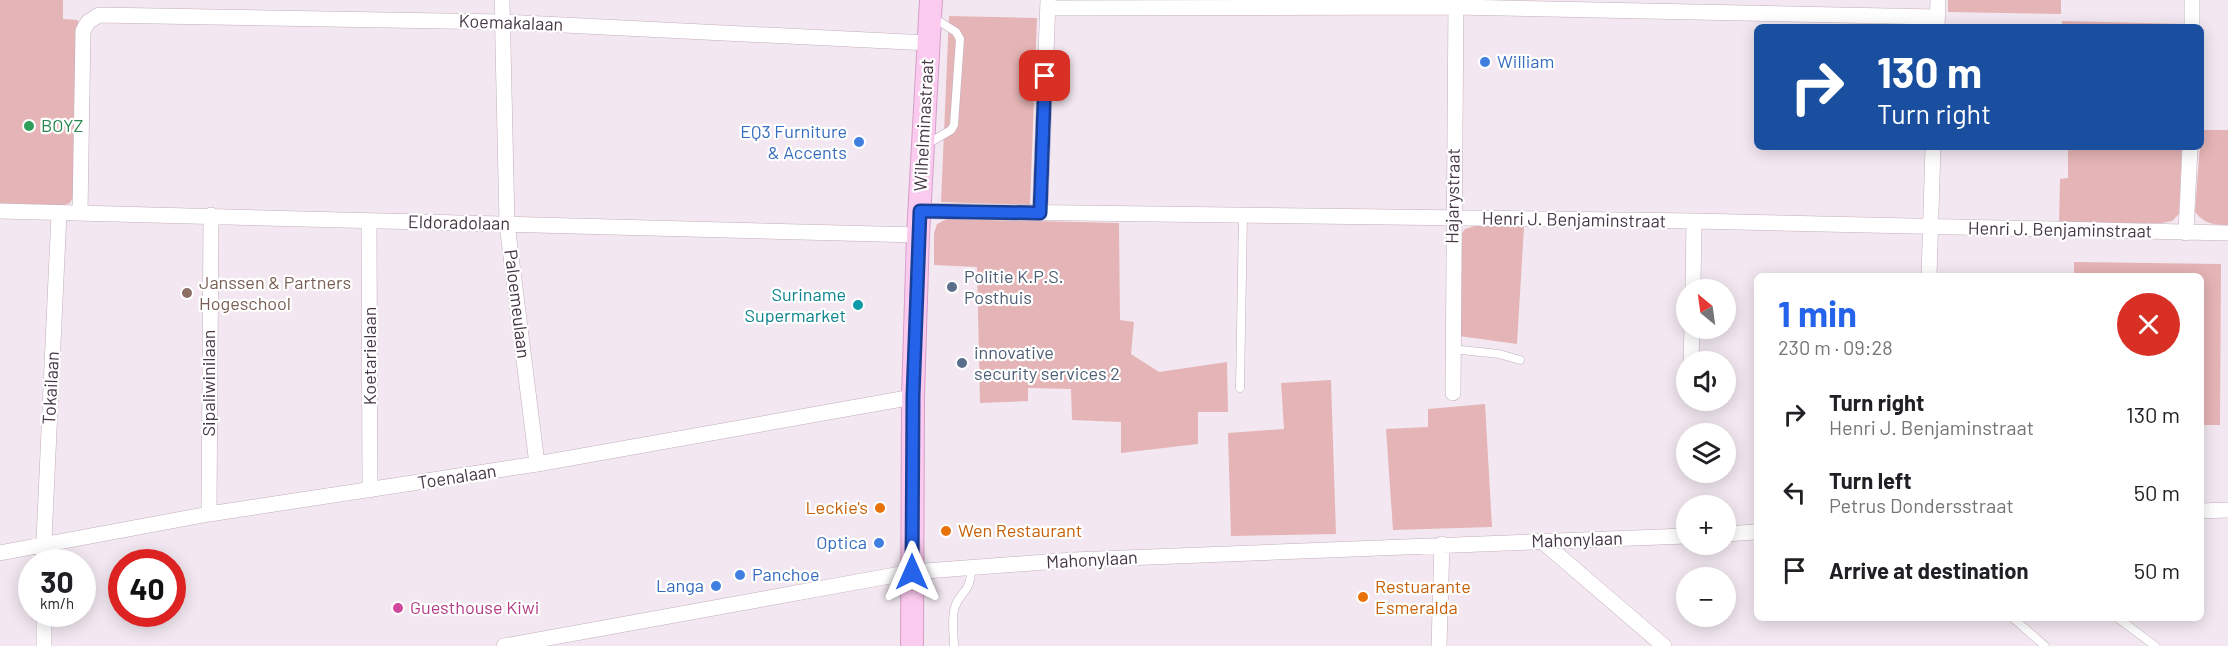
<!DOCTYPE html>
<meta charset="utf-8">
<style>
:root{--surface:#fff;--page:#f2f2f2;--text:#202124;--muted:#757577;--accent:#2563eb}
body{margin:0;font-family:Barlow,sans-serif;background:var(--page);color:var(--text);height:100vh;display:flex;flex-direction:column;font-size:22px;white-space:nowrap}
*{box-sizing:border-box;margin:0}
p{font-size:20px;color:var(--muted)}
.icon{flex:none;width:33px;height:33px;fill:none;stroke:currentColor;stroke-width:2;stroke-linecap:round;stroke-linejoin:round}
.map{position:relative;flex:1;overflow:hidden}
.details{position:absolute;left:1754px;top:273px;width:450px;height:348px;display:flex;flex-direction:column;background:var(--surface);border-radius:9px;box-shadow:0 3px 15px #0003}
.details>*{flex:none}
.banner{position:absolute;left:1754px;top:24px;width:450px;height:126px;border-radius:9px;box-shadow:0 3px 15px #0003;background:#1a4fa0;color:#fff;overflow:hidden}
.needle{width:39px;rotate:331deg}
.controls{position:absolute;left:1676px;top:279px;display:grid;gap:12px}
.controls a{display:grid;place-items:center;width:60px;height:60px;border-radius:50%;background:var(--surface);box-shadow:0 3px 15px #0003;font-size:30px}
.speed{position:absolute;left:18px;top:549px;display:flex;gap:12px;font-size:30px;font-weight:700;text-align:center}
.speed>*{display:grid;place-content:center;width:78px;height:78px;border-radius:50%;background:var(--surface);box-shadow:0 3px 15px #0003;line-height:1}
.speed small{font-size:15px;font-weight:400}
.speed .limit{border:9px solid #d22;background:#fff;color:#111}
.pin{position:absolute;display:grid;place-items:center;width:51px;height:51px;color:#fff;margin:-26px;border-radius:12px;box-shadow:0 3px 9px #0006}
.me{position:absolute;width:66px;margin:-33px;rotate:0deg;stroke-linejoin:round;filter:drop-shadow(0 0 4px #0008)}
.turn{display:flex;align-items:center;gap:21px;height:126px;padding:0 24px;font-size:27px}
.turn .icon{width:78px;height:78px;stroke-width:2.5}
.turn b{display:block;font-size:42px;line-height:51px}
.round{display:grid;place-items:center;flex:none;width:63px;height:63px;border-radius:32px;background:var(--page)}
.head{display:flex;align-items:center;justify-content:space-between;height:102px;padding:0 24px}
h1{font-size:36px;font-weight:700;line-height:45px;color:var(--accent)}
ul{padding:0;list-style:none}
li{display:flex;align-items:center;gap:18px;height:78px;padding:0 24px}
li div{flex:1}
li b{display:block;font-size:22px}
li em{font-style:normal}
.map>svg:first-child{display:block}
</style>
<div class="map">
<svg width="2228" height="646" viewBox="0 0 2228 646">
<rect width="100%" height="100%" fill="#f3e8f1"/>
<!-- green -->
<path fill="#e5b4b6" d="M0,0h63v19l15,1 -4,175 -4,8 -8,3 -62,-2z
M1948,0h113v14l-113,-2z
M949,16l88,2 -7,187 -89,-3z
M2062,21l124,3v3h-124z
M2201,130h27v95c-15,0 -23,-1 -33,-13z
M2068,147h114l-3,67 -7,7 -10,2h-103l1,-44 8,-1z
M947,219l172,4 1,97 14,2 -3,32 28,18 68,-10 1,50h-30v32l-77,9v-31l-49,-2 -1,-31 -43,-1v13l-48,2 -3,-136 -43,-2v-32l3,-9z
M1481,224l43,3 -7,117 -58,-8 1,-100 5,-7z
M2074,262l147,2 -1,161h-19l-1,-149h-126z
M1331,380l5,154 -105,2 -3,-103 56,-4 -3,-46z
M1485,404l7,123 -99,3 -7,-101 42,-2v-18z"/>
<g fill="none" stroke-linecap="round" stroke-linejoin="round">
<!-- lane casing -->
<g stroke="#c1aebe" stroke-width="9">
<path id="lane" d="M927,144l24,-14 3,-5 6,-86 -4,-7 -22,-14
M1452,349l47,5 21,6
M1240,388l3,-172
M2013,618l32,28
M2118,618l37,28
M954,646c0,-12 -3,-28 1,-39 6,-18 16,-13 16,-39"/>
</g>
<!-- street casing -->
<g stroke="#c1aebe" stroke-width="16">
<path id="street" d="M502,0l5,224 30,240
M1048,8l408,-1 481,10
M1937,27l1,-27
M2192,27v-27
M0,211l918,24
M920,211l774,10 534,12
M80,213l3,-182 5,-9 11,-7 403,7 427,21
M1040,213l8,-213
M369,222l1,268
M2186,233l4,-86
M1929,276l4,-129
M1693,290l1,-69
M1691,362l1,-34
M1453,393l3,-393
M2200,511l28,-1
M209,514l2,-299
M1725,534l31,-2
M1543,542l121,104
M0,553l209,-39 328,-50 376,-67
M43,562l16,-349
M44,614v32
M504,646l408,-74 161,-12 613,-24
M1439,646l3,-102"/>
</g>
<!-- secondary casing -->
<g stroke="#d69fc9" stroke-width="24">
<path id="secondary" d="M912,646l1,-249 5,-162 13,-235"/>
</g>
<!-- lane -->
<use href="#lane" stroke="#fff" stroke-width="8"/>
<!-- street -->
<use href="#street" stroke="#fff" stroke-width="15"/>
<!-- secondary -->
<use href="#secondary" stroke="#fbcaef" stroke-width="22"/>
</g>
<g fill="none" stroke-linecap="round" stroke-linejoin="round">
<!-- route casing -->
<g stroke="#184099" stroke-width="15">
<path id="route" d="M912,572l1,-176 7,-185 120,2 5,-137"/>
</g>
<!-- route -->
<use href="#route" stroke="#2563eb" stroke-width="10"/>
</g>
<!-- markers -->
<g fill="#3f7fe0" stroke="#fff" stroke-width="2">
<circle cx="1485" cy="62" r="6"/>
<circle cx="859" cy="142" r="6"/>
<circle cx="879" cy="543" r="6"/>
<circle cx="740" cy="575" r="6"/>
<circle cx="716" cy="586" r="6"/>
</g>
<circle fill="#2e9e5b" stroke="#fff" stroke-width="2" cx="29" cy="126" r="6"/>
<g fill="#5c6f8a" stroke="#fff" stroke-width="2">
<circle cx="952" cy="287" r="6"/>
<circle cx="962" cy="363" r="6"/>
</g>
<circle fill="#8d6e63" stroke="#fff" stroke-width="2" cx="187" cy="293" r="6"/>
<circle fill="#0f9aa8" stroke="#fff" stroke-width="2" cx="858" cy="305" r="6"/>
<g fill="#e8710a" stroke="#fff" stroke-width="2">
<circle cx="880" cy="508" r="6"/>
<circle cx="946" cy="531" r="6"/>
<circle cx="1363" cy="597" r="6"/>
</g>
<circle fill="#d1479c" stroke="#fff" stroke-width="2" cx="398" cy="608" r="6"/>
<g text-anchor="middle" stroke-width="4.5" stroke-linejoin="round" paint-order="stroke">
<!-- street labels -->
<g font-size="18" fill="#463745" stroke="#fff">
<text transform="translate(511 23) rotate(2)" y="6">Koemakalaan</text>
<text transform="translate(924 125) rotate(-87)" y="6">Wilhelminastraat</text>
<text transform="translate(1453 196) rotate(-89)" y="6">Hajarystraat</text>
<text transform="translate(1574 220) rotate(1)" y="6">Henri J. Benjaminstraat</text>
<text transform="translate(459 223) rotate(1)" y="6">Eldoradolaan</text>
<text transform="translate(2060 230) rotate(1)" y="6">Henri J. Benjaminstraat</text>
<text transform="translate(517 304) rotate(83)" y="6">Paloemeulaan</text>
<text transform="translate(370 356) rotate(-90)" y="6">Koetarielaan</text>
<text transform="translate(209 383) rotate(-90)" y="6">Sipaliwinilaan</text>
<text transform="translate(51 388) rotate(-87)" y="6">Tokailaan</text>
<text transform="translate(457 477) rotate(-9)" y="6">Toenalaan</text>
<text transform="translate(1577 540) rotate(-2)" y="6">Mahonylaan</text>
<text transform="translate(1092 560) rotate(-3)" y="6">Mahonylaan</text>
</g>
<!-- shop labels -->
<g font-size="18" fill="#366cbe" stroke="#fff" text-anchor="end">
<text x="1497" y="68" text-anchor="start">William</text>
<text x="847" y="138">EQ3 Furniture<tspan x="847" dy="21">&amp; Accents</tspan></text>
<text x="867" y="549">Optica</text>
<text x="752" y="581" text-anchor="start">Panchoe</text>
<text x="704" y="592">Langa</text>
</g>
<!-- leisure labels -->
<g font-size="18" fill="#27864d" stroke="#fff" text-anchor="start">
<text x="41" y="132">BOYZ</text>
</g>
<!-- service labels -->
<g font-size="18" fill="#4e5e75" stroke="#fff" text-anchor="start">
<text x="964" y="283">Politie K.P.S.<tspan x="964" dy="21">Posthuis</tspan></text>
<text x="974" y="359">innovative<tspan x="974" dy="21">security services 2</tspan></text>
</g>
<!-- education labels -->
<g font-size="18" fill="#785e54" stroke="#fff" text-anchor="start">
<text x="199" y="289">Janssen &amp; Partners<tspan x="199" dy="21">Hogeschool</tspan></text>
</g>
<!-- culture labels -->
<g font-size="18" fill="#0d838f" stroke="#fff" text-anchor="end">
<text x="846" y="301">Suriname<tspan x="846" dy="21">Supermarket</tspan></text>
</g>
<!-- food labels -->
<g font-size="18" fill="#c56008" stroke="#fff" text-anchor="start">
<text x="868" y="514" text-anchor="end">Leckie's</text>
<text x="958" y="537">Wen Restaurant</text>
<text x="1375" y="593">Restuarante<tspan x="1375" dy="21">Esmeralda</tspan></text>
</g>
<!-- hotel labels -->
<g font-size="18" fill="#b23c85" stroke="#fff" text-anchor="start">
<text x="410" y="614">Guesthouse Kiwi</text>
</g>
</g>
</svg>
<div class="controls">
<a><svg class="needle" viewBox="-14 -14 28 28"><path d="M0-13l5 13h-10z" fill="#e53935"/><path d="M0 13l5-13h-10z" fill="#757577"/></svg></a>
<a><svg class="icon" aria-label="sound" viewBox="0 0 24 24"><path d="M4 9h4l5-4v14l-5-4H4zM17 9q2 3 0 6"/></svg></a>
<a><svg class="icon" aria-label="layers" viewBox="0 0 24 24"><path d="M12 4l9 5-9 5-9-5zM3 14l9 5 9-5"/></svg></a>
<a>+</a>
<a>−</a>
</div>
<div class="speed"><div>30<small>km/h</small></div><div class="limit">40</div></div>
<div class="pin" style="left:1045px;top:76px;background:#d93025"><svg class="icon" aria-label="arrive" viewBox="0 0 24 24"><path d="M6 21V4h12l-3 4 3 4H6"/></svg></div>
<svg class="me" style="left:912px;top:572px" viewBox="-20 -20 40 40"><path d="M0-17L14 15 0 8-14 15z" fill="#2563eb" stroke="#fff" stroke-width="4"/></svg>
<div class="banner">
<div class="turn"><svg class="icon" aria-label="right" viewBox="0 0 24 24"><path d="M7 20v-9h11M14 6l5 5-5 5"/></svg><div><b>130 m</b>Turn right</div></div>
</div>
<section class="details">
<div class="head"><div><h1>1 min</h1><p>230 m · 09:28</p></div><a class="round" style="background:#d93025;color:#fff"><svg class="icon" aria-label="close" viewBox="0 0 24 24"><path d="M6 6l12 12M18 6L6 18"/></svg></a></div>
<ul>
<li><svg class="icon" aria-label="right" viewBox="0 0 24 24"><path d="M7 20v-9h11M14 6l5 5-5 5"/></svg><div><b>Turn right</b><p>Henri J. Benjaminstraat</p></div><em>130 m</em></li>
<li><svg class="icon" aria-label="left" viewBox="0 0 24 24"><path d="M17 20v-9H6M10 6l-5 5 5 5"/></svg><div><b>Turn left</b><p>Petrus Dondersstraat</p></div><em>50 m</em></li>
<li><svg class="icon" aria-label="arrive" viewBox="0 0 24 24"><path d="M6 21V4h12l-3 4 3 4H6"/></svg><div><b>Arrive at destination</b></div><em>50 m</em></li>
</ul>
</section>
</div>
